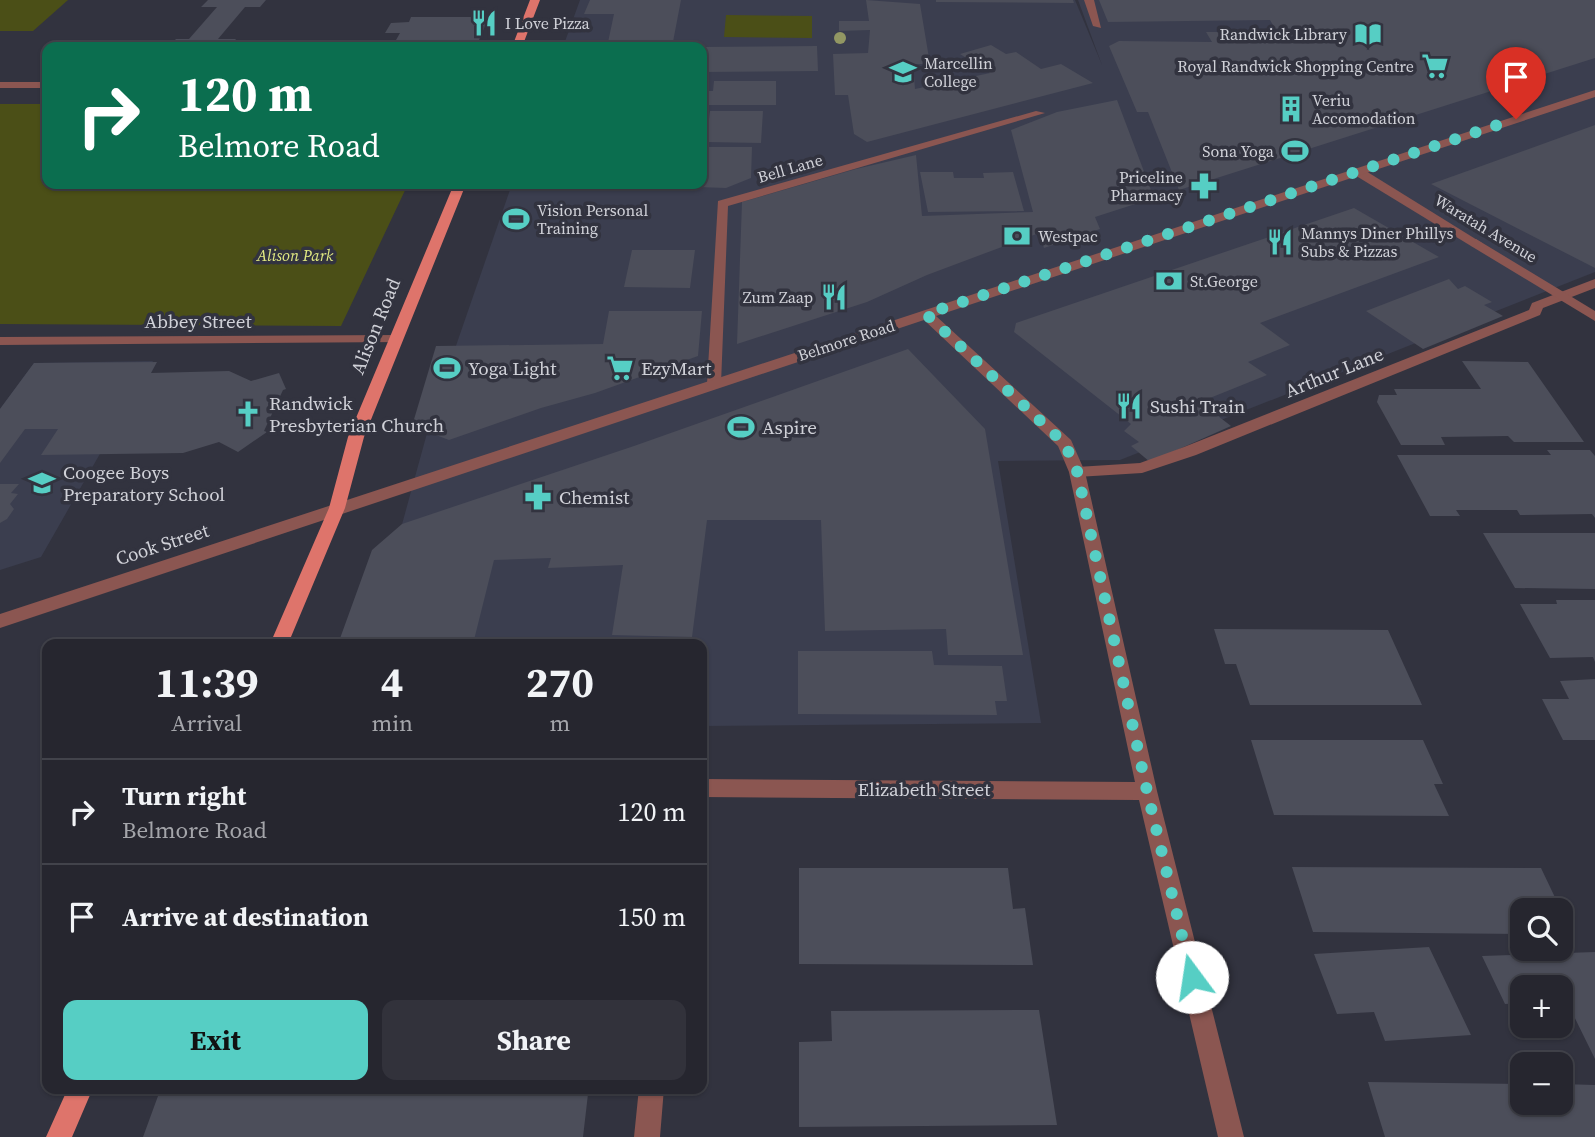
<!DOCTYPE html>
<meta charset="utf-8">
<style>
:root{--surface:#26262f;--page:#32323b;--text:#f1f3f6;--muted:#a4a5aa;--line:#42434b;--accent:#56cec4}
body{margin:0;font-family:"Source Serif 4",serif;background:var(--page);color:var(--text);height:100vh;display:flex;flex-direction:column;font-size:26px;white-space:nowrap}
*{box-sizing:border-box;margin:0}
p{font-size:23px;color:var(--muted)}
.icon{flex:none;width:38px;height:38px;fill:none;stroke:currentColor;stroke-width:2;stroke-linecap:round;stroke-linejoin:round}
.map{position:relative;flex:1;overflow:hidden}
.sheet{position:absolute;left:42px;top:639px;width:665px;height:455px;display:flex;flex-direction:column;background:var(--surface);border-radius:14px;box-shadow:0 2px 5px #0004,0 0 0 2px var(--line)}
.sheet>*{flex:none}
.banner{position:absolute;left:42px;top:42px;width:665px;height:147px;border-radius:14px;box-shadow:0 2px 5px #0004,0 0 0 2px var(--line);background:#0b6e4f;color:#fff;overflow:hidden}
.buttons{position:absolute;left:1510px;top:898px;display:grid;gap:14px}
.buttons a{display:grid;place-items:center;width:63px;height:63px;border-radius:14px;background:var(--surface);box-shadow:0 2px 5px #0004,0 0 0 2px var(--line);font-size:35px}
.pin{position:absolute;display:grid;place-items:center;width:60px;height:60px;color:#fff;margin:-72px -30px;border-radius:50% 50% 50% 0;rotate:-45deg;box-shadow:0 0 7px #0007}
.pin .icon{rotate:45deg}
.me{position:absolute;width:77px;margin:-38px;rotate:346deg;stroke-linejoin:round;filter:drop-shadow(0 0 5px #0008)}
.turn{display:flex;align-items:center;gap:24px;height:147px;padding:0 21px;font-size:32px}
.turn .icon{width:91px;height:91px;stroke-width:2.5}
.turn b{display:block;font-size:49px;line-height:60px}
.eta{display:flex;justify-content:space-evenly;align-items:center;height:119px;text-align:center}
.eta b{font-size:42px;font-weight:700;line-height:49px}
.button{display:flex;gap:14px;margin-top:auto;padding:14px 21px}
.button a{flex:1;height:80px;border-radius:14px;background:var(--accent);color:#111;font-size:28px;font-weight:700;line-height:80px;text-align:center}
.button a+a{background:var(--page);color:var(--text)}
ul{padding:0;list-style:none}
li{display:flex;align-items:center;gap:21px;height:105px;padding:0 21px;border-top:2px solid var(--line)}
li div{flex:1}
li b{display:block;font-size:26px}
li em{font-style:normal}
.map>svg:first-child{display:block}
</style>
<div class="map">
<svg width="1595" height="1137" viewBox="0 0 1595 1137">
<rect width="100%" height="100%" fill="#32333f"/>
<!-- built -->
<path fill="#3b3e4f" d="M580,0h495l27,65 -24,-65h517v272l-475,188 -122,1 43,262 -339,3v-82h-341l37,-105 34,-124 80,-231h190v-137h-139z
M153,361l-112,196 -41,13v-161l34,-46z"/>
<!-- green -->
<path fill="#4b4f17" d="M0,0h68l-35,31h-33z
M726,15l86,1v22l-88,-1z
M0,104h47v80h361l-67,142 -341,-2z"/>
<!-- building -->
<path fill="#4c4e5a" d="M208,0h58l-6,7h-15l-27,32h18l-6,8h-62l8,-8h13l28,-32h-16z
M590,0h91l-9,47h-65l7,-33h-30z
M866,0l54,4 10,60h-17l2,25 75,-16 -30,-19 31,-9 15,9 10,-2 25,17 20,-5 32,19 -226,59 -13,-8 -6,-39h-13l-2,-41 35,-1 2,-23 -31,1v-10h30z
M936,0h137l1,3 -138,-1z
M1099,0h496v58l-416,132 -31,-78h-11l-28,-66 10,-5 93,1 -6,-10h71l-7,-12 -162,2z
M411,17h78l-13,30h-84l8,-14h-15l6,-10 18,-1z
M817,46l1,25 -116,1v-25z
M714,81h62v24h-74v-14h11z
M1117,100l37,98 -59,19 5,12 -56,19 -5,-15 -112,42 -60,27 -130,42 5,-142 114,-33 60,-14 6,61 111,-4 -22,-82 46,-18z
M710,111h53l-2,32 -55,-1z
M1595,125v143l-164,-84 56,-20z
M702,147h50l-1,31 -25,10 -57,-2v-2h33z
M920,172h33l1,6h30l-1,-5 30,-1 11,39 -96,1z
M1354,208l85,49 -179,66 30,22 -42,17 19,13 -67,27 31,24 -81,36 -19,-16 8,-4 -15,-11 7,-7 -117,-92 2,-9z
M632,250h63l-5,38 -66,-1z
M1449,279l9,10 7,-3 27,16 -8,3 19,11 -80,33 -57,-38z
M609,311h93l-4,45 -103,37 -54,15 -92,32 -37,-14 24,-80 167,-2z
M908,349l77,80 38,226h-75l-2,-26 -121,2 -4,-111h-114l-15,117 -80,-2 11,-70 -75,3 3,-10 -57,2 -21,84h-135l34,-94 30,-26 232,-78z
M1462,361l66,1 56,80h-70l-6,-6 -67,1 4,8h-44l-24,-43 2,-7h18l-3,-6h87z
M157,362l-6,11 78,-2 22,10 28,-8 7,16 -3,1 -19,41 3,1 -29,20 -19,-10 -36,11 -142,2 17,-26h-33l-25,34v-54l34,-46z
M1547,450h43l5,6v62l-3,-4 -72,1 -3,-5h-61l4,6h-30l-33,-61h154z
M0,484h19l-8,9 7,1 -8,10 4,5 -7,10 -7,4z
M1483,533h112v56l-80,-1z
M1556,600h39v62l-2,-5 -43,1 -30,-54h37z
M1214,629l174,1 34,75h-172l-14,-41h-11z
M798,651h134l2,14 68,1 5,35h-12l2,14 -199,-1z
M1595,679v61h-32l-21,-41h27l-9,-18z
M1251,740h172l20,44h-9l15,32 -175,-1z
M1292,867l249,1 20,42h-39v24l-209,-2z
M799,868h209l5,41 12,-1 8,57 -234,-1z
M1561,910l11,24h-11z
M1429,947l42,88 -86,6 -11,-29 -37,2 -23,-60z
M1595,952v107l-28,-57h-6v-15h-39v16l-17,1 -23,-48z
M1039,1010l18,115 -258,2v-85l33,-1 -1,-30z
M1368,1082l154,2v18h39v-18l34,1v52h-210z
M200,1088h246l142,6 -5,43h-440l15,-41z"/>
<g fill="none" stroke-linecap="round" stroke-linejoin="round">
<!-- service -->
<path fill="#8b5651" fill-rule="evenodd" d="M1084,0h10l7,28 -8,-2z
M1036,111l9,2 -317,93 -7,178 -7,5 -5,-2 -2,-3 11,-183z
M1595,279v9l-52,20 -3,7 -344,140 -54,18 -65,4 -8,-5 8,-5 63,-4 44,-16 345,-137 3,-7z
M397,335l5,1v6l-402,3v-8z
M639,1088h25l-4,49h-26z"/>
<!-- pedestrian -->
<path fill="#8b5651" fill-rule="evenodd" d="M1353,168h8l121,75 -6,4 -5,-1 -118,-72z"/>
<!-- minor -->
<path fill="#8b5651" fill-rule="evenodd" d="M0,82h47v6h-47z
M1595,90v7l-659,219 135,124 14,32 72,319 87,346h-26l-79,-337 -437,-3v-18l433,3 -66,-310 -11,-26 -134,-126 -924,308v-14z
M1476,239l119,72v10l-124,-75v-6z"/>
<!-- primary -->
<path fill="#de746b" fill-rule="evenodd" d="M530,0h10l-18,47h-10z
M454,184h12l-102,253 -19,71 -57,136h-18l59,-136 19,-71z
M68,1088h25l-21,49h-26z"/>
</g>
<!-- trees -->
<circle fill="#929763" cx="840" cy="38" r="6"/>
<g fill="none" stroke-linecap="round" stroke-linejoin="round">
<!-- route -->
<path stroke="#56cec4" stroke-width="12" stroke-dasharray="0 21.6" d="M1192,977l-45,-186 -70,-320 -12,-27 -139,-130 590,-195"/>
</g>
<!-- icons -->
<defs>
<g id="restaurant-bare" transform="scale(2.1)"><path d="M-5-6h1v4h1v-4h1v4h1v-4h1v5L-1.5 .5V6h-2V.5L-5-1ZM5-6V6H3V1.5H1.5Q1.5-4 5-6Z" fill="#56cec4" stroke="#32333f" stroke-width="2.5" paint-order="stroke"/></g>
<g id="library-bare" transform="scale(2.1)"><path d="M-6-4Q-3-5.5-.7-3.5V5Q-3 3-6 4ZM6-4Q3-5.5 .7-3.5V5Q3 3 6 4Z" fill="#56cec4" stroke="#32333f" stroke-width="2.5" paint-order="stroke"/></g>
<g id="supermarket-bare" transform="scale(2.1)"><path d="M-6-5.5h2.5l.6 2H6L4.5 2H-2.5L-4.4-4H-6ZM-1.5 3.2a1.3 1.3 0 1 0 .1 0ZM3 3.2a1.3 1.3 0 1 0 .1 0Z" fill="#56cec4" stroke="#32333f" stroke-width="2.5" paint-order="stroke"/></g>
<g id="school-bare" transform="scale(2.1)"><path d="M0-5L7-2L0 1L-7-2ZM-4 1L0 2.5L4 1V4Q0 6-4 4Z" fill="#56cec4" stroke="#32333f" stroke-width="2.5" paint-order="stroke"/></g>
<g id="building-bare" transform="scale(2.1)"><path d="M-4-6H4V6H1V3H-1V6H-4ZM-2.5-4.3h1.7v1.8h-1.7ZM.8-4.3h1.7v1.8H.8ZM-2.5-1h1.7V.8h-1.7ZM.8-1h1.7V.8H.8Z" fill="#56cec4" stroke="#32333f" stroke-width="2.5" paint-order="stroke"/></g>
<g id="stadium-bare" transform="scale(2.1)"><path d="M0-5a6.5 5 0 1 0 0 10a6.5 5 0 1 0 0-10ZM-3.5-1.8h7v3.6h-7Z" fill="#56cec4" stroke="#32333f" stroke-width="2.5" paint-order="stroke"/></g>
<g id="pharmacy-bare" transform="scale(2.1)"><path d="M-2-6h4v4h4v4h-4v4h-4v-4h-4v-4h4Z" fill="#56cec4" stroke="#32333f" stroke-width="2.5" paint-order="stroke"/></g>
<g id="bank-bare" transform="scale(2.1)"><path d="M-6-4H6V4H-6ZM0-2.3a2.3 2.3 0 1 0 0 4.6a2.3 2.3 0 1 0 0-4.6Z" fill="#56cec4" stroke="#32333f" stroke-width="2.5" paint-order="stroke"/></g>
<g id="church-bare" transform="scale(2.1)"><path d="M-1.2-6h2.4v3.5h3.3v2.4h-3.3V6h-2.4V-.1h-3.3v-2.4h3.3Z" fill="#56cec4" stroke="#32333f" stroke-width="2.5" paint-order="stroke"/></g>
</defs>
<g fill-rule="evenodd">
<use href="#restaurant-bare" x="484" y="23"/>
<use href="#library-bare" x="1368" y="34"/>
<use href="#supermarket-bare" x="1435" y="66"/>
<use href="#school-bare" x="903" y="72"/>
<use href="#building-bare" x="1291" y="109"/>
<use href="#stadium-bare" x="1295" y="151"/>
<use href="#pharmacy-bare" x="1204" y="186"/>
<use href="#stadium-bare" x="516" y="219"/>
<use href="#bank-bare" x="1017" y="236"/>
<use href="#restaurant-bare" x="1280" y="242"/>
<use href="#bank-bare" x="1169" y="281"/>
<use href="#restaurant-bare" x="834" y="297"/>
<use href="#stadium-bare" x="447" y="368"/>
<use href="#supermarket-bare" x="620" y="368"/>
<use href="#restaurant-bare" x="1129" y="406"/>
<use href="#church-bare" x="248" y="414"/>
<use href="#stadium-bare" x="741" y="427"/>
<use href="#school-bare" x="42" y="483"/>
<use href="#pharmacy-bare" x="538" y="497"/>
</g>
<g text-anchor="middle" stroke-width="7" stroke-linejoin="round" paint-order="stroke">
<!-- far-poi labels -->
<g font-size="16" fill="#d0d1d8" stroke="#32333f" text-anchor="start">
<text x="505" y="29">I Love Pizza</text>
<text x="1347" y="40" text-anchor="end">Randwick Library</text>
<text x="924" y="69">Marcellin<tspan x="924" dy="18">College</tspan></text>
<text x="1414" y="72" text-anchor="end">Royal Randwick Shopping Centre</text>
<text x="1312" y="106">Veriu<tspan x="1312" dy="18">Accomodation</tspan></text>
<text x="1274" y="157" text-anchor="end">Sona Yoga</text>
<text x="1183" y="183" text-anchor="end">Priceline<tspan x="1183" dy="18">Pharmacy</tspan></text>
<text x="537" y="216">Vision Personal<tspan x="537" dy="18">Training</tspan></text>
<text x="1301" y="239">Mannys Diner Phillys<tspan x="1301" dy="18">Subs &amp; Pizzas</tspan></text>
<text x="1038" y="242">Westpac</text>
<text x="1190" y="287">St.George</text>
<text x="813" y="303" text-anchor="end">Zum Zaap</text>
</g>
<!-- far-street labels -->
<g font-size="16" fill="#d0d1d8" stroke="#32333f">
<text transform="translate(790 168) rotate(-16)" y="6">Bell Lane</text>
<text transform="translate(1486 228) rotate(31)" y="6">Waratah Avenue</text>
<text transform="translate(846 340) rotate(-18)" y="6">Belmore Road</text>
</g>
<!-- far-park labels -->
<g font-size="16" font-style="italic" fill="#e0e881" stroke="#32333f">
<text x="295" y="261">Alison Park</text>
</g>
<!-- street labels -->
<g font-size="19" fill="#d0d1d8" stroke="#32333f">
<text x="198" y="328">Abbey Street</text>
<text transform="translate(375 326) rotate(-68)" y="7">Alison Road</text>
<text transform="translate(1334 372) rotate(-22)" y="7">Arthur Lane</text>
<text transform="translate(162 544) rotate(-18)" y="7">Cook Street</text>
<text x="924" y="796">Elizabeth Street</text>
</g>
<!-- poi labels -->
<g font-size="19" fill="#d0d1d8" stroke="#32333f" text-anchor="start">
<text x="468" y="375">Yoga Light</text>
<text x="641" y="375">EzyMart</text>
<text x="269" y="410">Randwick<tspan x="269" dy="22">Presbyterian Church</tspan></text>
<text x="1150" y="413">Sushi Train</text>
<text x="762" y="434">Aspire</text>
<text x="63" y="479">Coogee Boys<tspan x="63" dy="22">Preparatory School</tspan></text>
<text x="559" y="504">Chemist</text>
</g>
</g>
</svg>
<div class="buttons">
<a><svg class="icon" aria-label="search" viewBox="0 0 24 24"><circle cx="10" cy="10" r="6"/><path d="M15 15l6 6"/></svg></a>
<a>+</a>
<a>−</a>
</div>
<div class="pin" style="left:1516px;top:119px;background:#d93025"><svg class="icon" aria-label="arrive" viewBox="0 0 24 24"><path d="M6 21V4h12l-3 4 3 4H6"/></svg></div>
<svg class="me" style="left:1192px;top:977px" viewBox="-20 -20 40 40"><circle r="19" fill="#fff"/><path d="M0-13L10 11 0 6-10 11z" fill="#56cec4"/></svg>
<div class="banner">
<div class="turn"><svg class="icon" aria-label="right" viewBox="0 0 24 24"><path d="M7 20v-9h11M14 6l5 5-5 5"/></svg><div><b>120 m</b>Belmore Road</div></div>
</div>
<section class="sheet">
<div class="eta">
<div><b>11:39</b><p>Arrival</p></div>
<div><b>4</b><p>min</p></div>
<div><b>270</b><p>m</p></div>
</div>
<ul>
<li><svg class="icon" aria-label="right" viewBox="0 0 24 24"><path d="M7 20v-9h11M14 6l5 5-5 5"/></svg><div><b>Turn right</b><p>Belmore Road</p></div><em>120 m</em></li>
<li><svg class="icon" aria-label="arrive" viewBox="0 0 24 24"><path d="M6 21V4h12l-3 4 3 4H6"/></svg><div><b>Arrive at destination</b></div><em>150 m</em></li>
</ul>
<div class="button"><a>Exit</a><a>Share</a></div>
</section>
</div>
